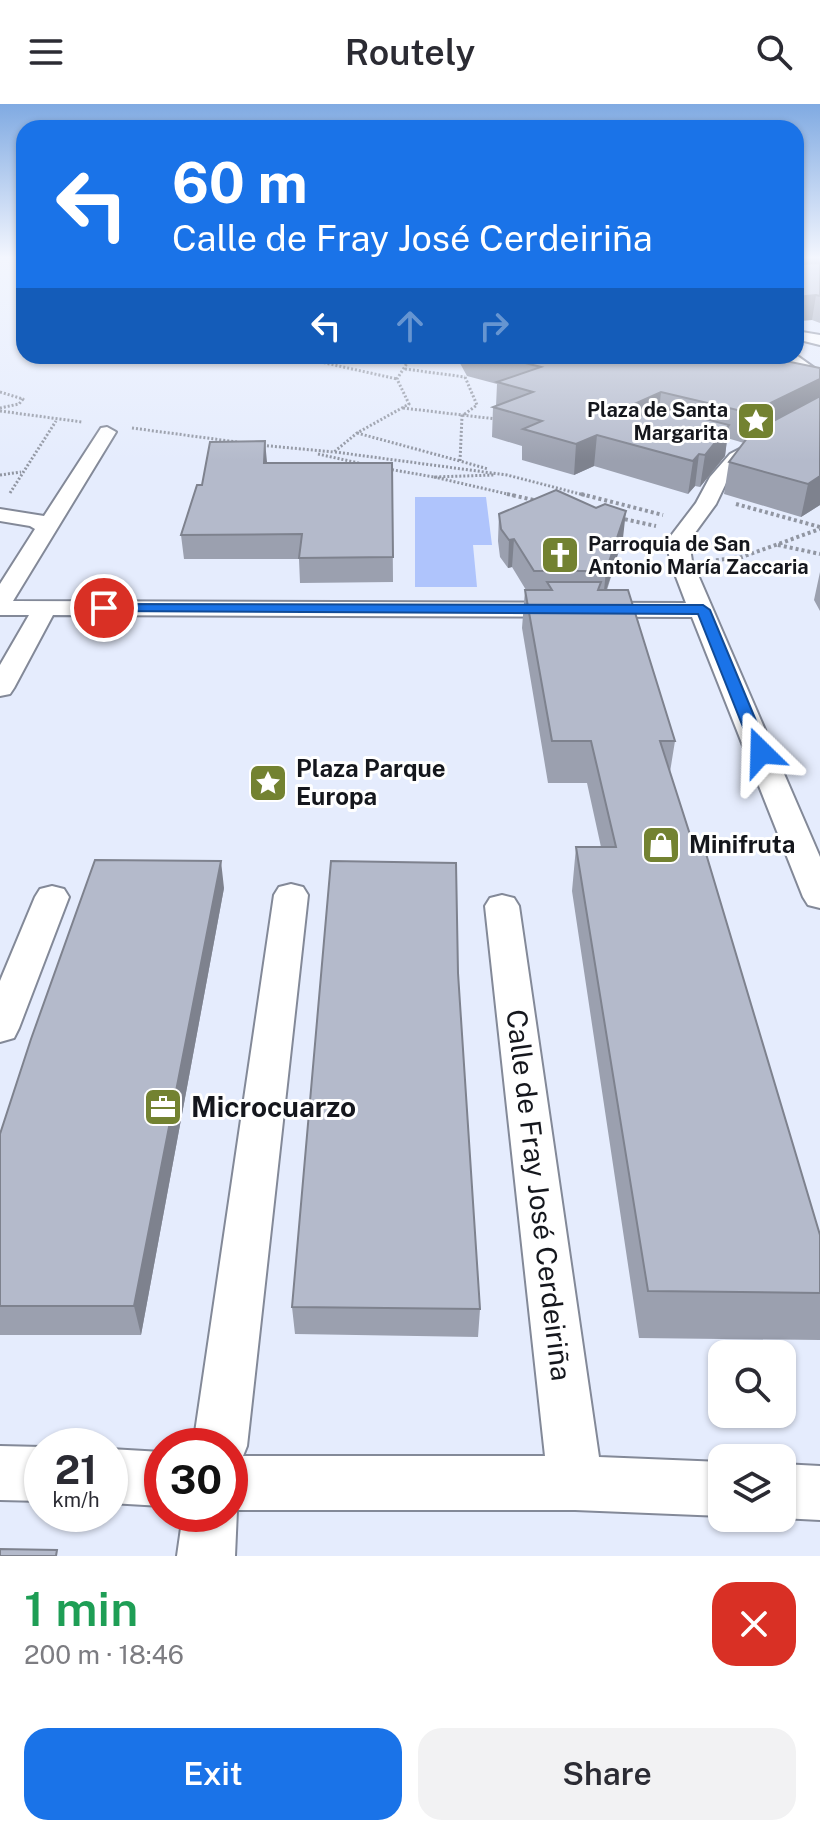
<!DOCTYPE html>
<meta charset="utf-8">
<style>
:root{--surface:#fff;--page:#f2f2f3;--text:#2b2b33;--muted:#7c7c81;--accent:#1a73e8}
body{margin:0;font-family:"Public Sans",sans-serif;background:var(--page);color:var(--text);height:100vh;display:flex;flex-direction:column;font-size:30px;white-space:nowrap}
*{box-sizing:border-box;margin:0}
p{font-size:26px;color:var(--muted)}
.icon{flex:none;width:44px;height:44px;fill:none;stroke:currentColor;stroke-width:2;stroke-linecap:round;stroke-linejoin:round}
.map{position:relative;height:1452px;overflow:hidden}
.side{display:flex;flex-direction:column;background:var(--surface);flex:1}
.side>*{flex:none}
.top-card{position:absolute;left:16px;top:16px;width:788px;height:244px;border-radius:24px;box-shadow:0 2px 6px #0004;background:#1a73e8;color:#fff;overflow:hidden}
.tools{position:absolute;left:708px;top:1236px;display:grid;gap:16px}
.tools a{display:grid;place-items:center;width:88px;height:88px;border-radius:16px;background:var(--surface);box-shadow:0 2px 6px #0004;font-size:40px}
.speed{position:absolute;left:24px;top:1324px;display:flex;gap:16px;font-size:40px;font-weight:700;text-align:center}
.speed>*{display:grid;place-content:center;width:104px;height:104px;border-radius:50%;background:var(--surface);box-shadow:0 2px 6px #0004;line-height:1}
.speed small{font-size:20px;font-weight:400}
.speed .limit{border:12px solid #d22;background:#fff;color:#111}
.pin{position:absolute;display:grid;place-items:center;width:68px;height:68px;color:#fff;margin:-34px;border:4px solid #fff;border-radius:50%;box-shadow:0 2px 8px #0007}
.me{position:absolute;width:88px;margin:-44px;rotate:338deg;stroke-linejoin:round;filter:drop-shadow(0 0 6px #0008)}
.turn{display:flex;align-items:center;gap:28px;height:168px;padding:0 24px;font-size:36px}
.turn .icon{width:104px;height:104px;stroke-width:2.5}
.turn b{display:block;font-size:56px;line-height:68px}
.lanes{display:flex;align-items:center;height:76px;padding:0 24px;background:#0003;justify-content:center;gap:40px;direction:ltr}
.lanes .off{opacity:.35}
.round{display:grid;place-items:center;flex:none;width:84px;height:84px;border-radius:24px;background:var(--page)}
.headline{display:flex;align-items:center;justify-content:space-between;height:136px;padding:0 24px}
h1{font-size:48px;font-weight:600;line-height:60px;color:#1e9e55}
.action{display:flex;gap:16px;margin-top:auto;padding:16px 24px}
.action a{flex:1;height:92px;border-radius:24px;background:var(--accent);color:#fff;font-size:32px;font-weight:600;line-height:92px;text-align:center}
.action a+a{background:var(--page);color:var(--text)}
header{display:flex;justify-content:space-between;align-items:center;height:104px;padding:0 24px;background:var(--surface);font-size:36px;font-weight:600}
.map>svg:first-child{display:block}
</style>
<header><svg class="icon" aria-label="menu" viewBox="0 0 24 24"><path d="M4 6h16M4 12h16M4 18h16"/></svg>Routely<svg class="icon" aria-label="search" viewBox="0 0 24 24"><circle cx="10" cy="10" r="6"/><path d="M15 15l6 6"/></svg></header>
<div class="map">
<svg width="820" height="1452" viewBox="0 0 820 1452">
<rect width="100%" height="100%" fill="#e5ecfd"/>
<!-- green -->
<path fill="#afc4fc" d="M415,393h71l6,48h-19l4,42h-62z"/>
<g fill="none" stroke-linecap="round" stroke-linejoin="round">
<!-- minor casing -->
<g stroke="#838998" stroke-width="4">
<path id="minor" d="M796,227l24,4v10l-24,-6z
M796,251l24,17v12l-41,-28z
M820,303v12l-76,43 -18,21 -10,21 -27,37 3,20 128,296v51l-12,-3 -5,-8 -111,-280 -639,-2 -39,73 -4,6 -10,2v-31l29,-50h-29v-31l35,-55 -5,-3 -30,-5v-12l44,7 57,-88 6,-1 9,5 -103,169 673,2 -16,-42 -3,-20 29,-38 14,-26 20,-23z
M291,780l12,3 5,8 -61,551 -4,10h302l-60,-550 5,-8 12,-3 12,3 5,8 80,551 123,5v54l-147,-6h-338l-2,46h-58l6,-42h47v-68h-37l81,-551 5,-8z
M52,782l12,3 5,8 -50,131 -5,10 -14,4v-61l35,-84 5,-8z
M0,1342l42,1v54l-42,-1z
M110,1345l52,3v54l-52,-3z
M782,1360l38,2v54l-39,-2z"/>
</g>
<!-- path-far2 -->
<path stroke="#9196a2" stroke-width="2" stroke-dasharray="2 2" stroke-linecap="butt" d="M299,252l19,6
M310,255l15,-3
M408,258l4,-6"/>
<!-- path-far1 -->
<path stroke="#9196a2" stroke-width="3" stroke-dasharray="2 2" stroke-linecap="butt" d="M312,256l85,19
M405,265l60,8
M465,273l12,28 -15,11 -2,45 28,8
M0,288l23,7 -4,5 -19,4
M403,304l93,11
M0,307l82,11
M132,324l105,14
M357,329l103,28
M259,341l75,7 23,-19 52,-29 -12,-25 12,-19
M335,348l172,23 81,21
M318,350l45,10
M388,365l46,8 60,-2
M0,371l21,-3
M434,373l82,19
M10,389l46,-72"/>
<!-- path -->
<path stroke="#9196a2" stroke-width="4" stroke-dasharray="3 3" stroke-linecap="butt" d="M507,390l31,7
M581,390l82,21
M736,400l84,23
M619,414l37,8
M778,441l42,9
M710,457l32,-4 78,-28"/>
<!-- minor -->
<use href="#minor" fill="#fff" fill-rule="evenodd"/>
</g>
<!-- wall -->
<path fill="#9ba0af" d="M796,154h24v5l-3,-1v1h3v60l-8,-3 -16,1z
M456,252h305l59,149 -19,12 -77,-23 5,-32 15,-19 -17,-5 -2,18 -25,31 -5,-1 -7,8 -94,-28 -20,9 -52,-15v-14l-30,-9 1,-30 3,-1 1,-22 -30,-8z
M267,359h125l1,119 -93,1 -1,-24h-115l-3,-24 21,-50z
M499,410l124,24 -16,52 68,151 -5,31 150,463v105l-181,-2 -67,-447 4,-44h25l-14,-64h-39l-26,-155 3,-38h1l-14,-23 -4,1 -8,-11 -2,-16z
M820,468v39l-6,-11z
M224,784l-83,447h-141v-201z
M458,869l22,336 -2,28 -183,-3 -3,-27z"/>
<!-- shaded-wall -->
<path fill="#7e828e" d="M797,154h21l-3,16 -19,3z
M816,191l-4,25 -16,1v-24z
M661,252h17l-19,18z
M820,275v25l-75,39 5,-30z
M661,288l-3,29 -38,18 3,-30z
M729,321l-4,31 -25,31 5,-32z
M597,331l-3,31 -20,9 2,-31z
M265,337l2,21 -2,24 -1,-23z
M699,350l-4,32 -7,8 5,-33z
M820,372v29l-19,12 7,-33z
M626,407l-3,27 -20,62 3,-29z
M514,435l-2,28 -4,1 1,-28z
M221,757l3,27 -83,447 -7,-29z"/>
<!-- building -->
<path fill="#b4bacb" stroke="#7e828e" stroke-width="2" d="M796,154h2v6l22,-1v33l-4,-1 -20,2z
M497,252h141l26,6 16,-6h81l59,12v11l-70,34 -89,-21 -38,17 11,9 29,-10 66,17 -24,30 -6,-1 -6,7 -96,-26 -21,9 -53,-15 19,-8 -49,-14 40,-15 -36,-10 44,-15z
M820,292v80l-12,8 -79,-22 22,-29z
M265,337l-1,22h128l1,94 -94,1 3,-24 -121,1 16,-50h5l8,-43z
M556,386l40,18 9,-4 21,7 -20,60h-72l-20,-32 -5,1 -8,-11 -2,-15z
M547,478h54l-3,8h30l47,151h-15l34,106h10l116,388v58l-172,-2 -72,-444h40l-25,-106h-39l-27,-151h27z
M95,756l126,1 -87,445h-134v-172l31,-95z
M331,757l125,2 2,110 22,336 -188,-2z
M0,1445l57,1 -1,6h-56z"/>
<!-- sky -->
<linearGradient id="sky" x2="0" y2="1"><stop stop-color="#80aae2"/><stop offset="0.43" stop-color="#f3f6fe"/><stop offset="1" stop-color="#f3f6fe" stop-opacity="0"/></linearGradient>
<rect width="820" height="357" fill="url(#sky)"/>
<!-- route -->
<path fill="#1a73e8" stroke="#114b97" stroke-width="2" d="M104,500l599,1 7,5 59,142 -8,5 -8,-5 -55,-138 -599,-3 -2,-3z"/>
<!-- icons -->
<defs>
<g id="sight-square" transform="scale(2)"><rect x="-9" y="-9" width="18" height="18" rx="4" fill="#738231" stroke="#fff"/><path d="M0-6L1.8-2.2L6-1.7L2.9 1.2L3.7 5.4L0 3.3L-3.7 5.4L-2.9 1.2L-6-1.7L-1.8-2.2Z" fill="#fff"/></g>
<g id="church-square" transform="scale(2)"><rect x="-9" y="-9" width="18" height="18" rx="4" fill="#738231" stroke="#fff"/><path d="M-1.2-6h2.4v3.5h3.3v2.4h-3.3V6h-2.4V-.1h-3.3v-2.4h3.3Z" fill="#fff"/></g>
<g id="shop-square" transform="scale(2)"><rect x="-9" y="-9" width="18" height="18" rx="4" fill="#738231" stroke="#fff"/><path d="M-5-2.5h2.3a2.7 3.5 0 0 1 5.4 0H5L5.5 6h-11ZM-1.5-2.5h3a1.5 2.3 0 0 0-3 0Z" fill="#fff"/></g>
<g id="office-square" transform="scale(2)"><rect x="-9" y="-9" width="18" height="18" rx="4" fill="#738231" stroke="#fff"/><path d="M-6-3h4V-5.5h4V-3h4V5H-6ZM-1-4.5V-3h2v-1.5ZM-6 0V1H6V0Z" fill="#fff"/></g>
</defs>
<g fill-rule="evenodd">
<use href="#sight-square" x="756" y="317"/>
<use href="#church-square" x="560" y="451"/>
<use href="#sight-square" x="268" y="679"/>
<use href="#shop-square" x="661" y="741"/>
<use href="#office-square" x="163" y="1003"/>
</g>
<g text-anchor="middle" stroke-width="6" stroke-linejoin="round" paint-order="stroke">
<!-- far-poi labels -->
<g font-size="20" font-weight="bold" fill="#15171d" stroke="#fff" text-anchor="end">
<text x="728" y="313">Plaza de Santa<tspan x="728" dy="23">Margarita</tspan></text>
<text x="588" y="447" text-anchor="start">Parroquia de San<tspan x="588" dy="23">Antonio María Zaccaria</tspan></text>
</g>
<!-- poi labels -->
<g font-size="24" font-weight="bold" fill="#15171d" stroke="#fff" text-anchor="start">
<text x="296" y="673">Plaza Parque<tspan x="296" dy="28">Europa</tspan></text>
<text x="689" y="749">Minifruta</text>
</g>
<!-- near-poi labels -->
<g font-size="28" font-weight="bold" fill="#15171d" stroke="#fff" text-anchor="start">
<text x="191" y="1013">Microcuarzo</text>
</g>
<!-- near-street labels -->
<g font-size="28" fill="#15171d" stroke="#fff">
<text transform="translate(539 1091) rotate(83)" y="10">Calle de Fray José Cerdeiriña</text>
</g>
</g>
</svg>
<div class="tools">
<a><svg class="icon" aria-label="search" viewBox="0 0 24 24"><circle cx="10" cy="10" r="6"/><path d="M15 15l6 6"/></svg></a>
<a><svg class="icon" aria-label="layers" viewBox="0 0 24 24"><path d="M12 4l9 5-9 5-9-5zM3 14l9 5 9-5"/></svg></a>
</div>
<div class="speed"><div>21<small>km/h</small></div><div class="limit">30</div></div>
<div class="pin" style="left:104px;top:504px;background:#d93025"><svg class="icon" aria-label="arrive" viewBox="0 0 24 24"><path d="M6 21V4h12l-3 4 3 4H6"/></svg></div>
<svg class="me" style="left:761px;top:648px" viewBox="-20 -20 40 40"><path d="M0-17L14 15 0 8-14 15z" fill="#1a73e8" stroke="#fff" stroke-width="4"/></svg>
<div class="top-card">
<div class="turn"><svg class="icon" aria-label="left" viewBox="0 0 24 24"><path d="M17 20v-9H6M10 6l-5 5 5 5"/></svg><div><b>60 m</b>Calle de Fray José Cerdeiriña</div></div>
<div class="lanes"><svg class="icon" aria-label="left" viewBox="0 0 24 24"><path d="M17 20v-9H6M10 6l-5 5 5 5"/></svg><svg class="icon off" aria-label="ahead" viewBox="0 0 24 24"><path d="M12 20V5M6 11l6-6 6 6"/></svg><svg class="icon off" aria-label="right" viewBox="0 0 24 24"><path d="M7 20v-9h11M14 6l5 5-5 5"/></svg></div>
</div>
</div>
<section class="side">
<div class="headline"><div><h1>1 min</h1><p>200 m · 18:46</p></div><a class="round" style="background:#d93025;color:#fff"><svg class="icon" aria-label="close" viewBox="0 0 24 24"><path d="M6 6l12 12M18 6L6 18"/></svg></a></div>
<div class="action"><a>Exit</a><a>Share</a></div>
</section>
